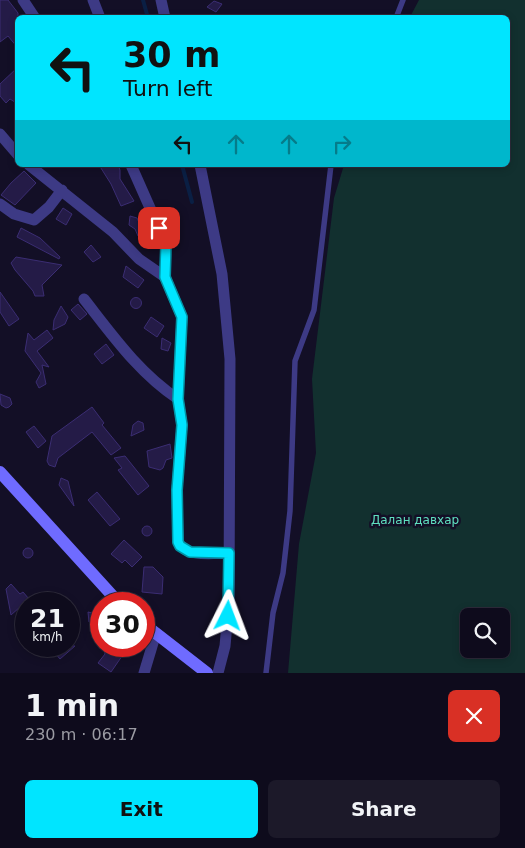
<!DOCTYPE html>
<meta charset="utf-8">
<style>
:root{--surface:#0e0b1c;--page:#1c1929;--text:#f1f3f6;--muted:#9b9ba3;--line:#2e2b3b;--accent:#00e5ff}
body{margin:0;font-family:"DejaVu Sans",sans-serif;background:var(--page);color:var(--text);height:100vh;display:flex;flex-direction:column;font-size:19px;white-space:nowrap}
*{box-sizing:border-box;margin:0}
p{font-size:16px;color:var(--muted)}
.icon{flex:none;width:28px;height:28px;fill:none;stroke:currentColor;stroke-width:2;stroke-linecap:round;stroke-linejoin:round}
.map{position:relative;height:673px;overflow:hidden}
.details{display:flex;flex-direction:column;background:var(--surface);flex:1}
.details>*{flex:none}
.hud{position:absolute;left:15px;top:15px;width:495px;height:152px;border-radius:8px;box-shadow:0 2px 8px #0003,0 0 0 1px var(--line);background:#00e5ff;color:#111;overflow:hidden}
.buttons{position:absolute;left:460px;top:608px;display:grid;gap:10px}
.buttons a{display:grid;place-items:center;width:50px;height:50px;border-radius:8px;background:var(--surface);box-shadow:0 2px 8px #0003,0 0 0 1px var(--line);font-size:25px}
.speed{position:absolute;left:15px;top:592px;display:flex;gap:10px;font-size:25px;font-weight:700;text-align:center}
.speed>*{display:grid;place-content:center;width:65px;height:65px;border-radius:50%;background:var(--surface);box-shadow:0 2px 8px #0003,0 0 0 1px var(--line);line-height:1}
.speed small{font-size:12px;font-weight:400}
.speed .limit{border:8px solid #d22;background:#fff;color:#111}
.pin{position:absolute;display:grid;place-items:center;width:42px;height:42px;color:#fff;margin:-21px;border-radius:10px;box-shadow:0 2px 8px #0006}
.me{position:absolute;width:55px;margin:-28px;rotate:3deg;stroke-linejoin:round;filter:drop-shadow(0 0 4px #0008)}
.turn{display:flex;align-items:center;gap:18px;height:105px;padding:0 25px;font-size:22px}
.turn .icon{width:65px;height:65px;stroke-width:2.5}
.turn b{display:block;font-size:35px;line-height:42px}
.lanes{display:flex;align-items:center;height:48px;padding:0 25px;background:#0003;justify-content:center;gap:25px;direction:ltr}
.lanes .off{opacity:.35}
.round{display:grid;place-items:center;flex:none;width:52px;height:52px;border-radius:8px;background:var(--page)}
.summary{display:flex;align-items:center;justify-content:space-between;height:85px;padding:0 25px}
h1{font-size:30px;font-weight:800;line-height:38px}
.cta{display:flex;gap:10px;margin-top:auto;padding:10px 25px}
.cta a{flex:1;height:58px;border-radius:8px;background:var(--accent);color:#111;font-size:20px;font-weight:800;line-height:58px;text-align:center}
.cta a+a{background:var(--page);color:var(--text)}
.map>svg:first-child{display:block}
</style>
<div class="map">
<svg width="525" height="673" viewBox="0 0 525 673">
<rect width="100%" height="100%" fill="#130f26"/>
<!-- green -->
<path fill="#12302f" fill-rule="evenodd" d="M419,0h106v673h-237l11,-129 17,-91 -4,-74 22,-181 10,-33h164v-147l-98,-1zM469,616h32v33h-32z"/>
<g fill="none" stroke-linecap="round" stroke-linejoin="round">
<!-- stream -->
<path stroke="#0a1f44" stroke-width="4" d="M143,0l5,18
M182,165l10,37"/>
</g>
<!-- building -->
<path fill="#241b47" stroke="#3b2d73" d="M0,0h8l10,13v35l-10,-12 -8,6z
M214,1l8,3 -6,8 -9,-5z
M18,67v37l-8,-5 -4,4 -6,-7v-12z
M99,165h19l2,5v9l14,22 -13,5 -10,-22z
M24,171l12,12 -21,22 -14,-10 10,-12z
M63,208l9,6 -6,11 -10,-6z
M130,216l7,2 3,7 6,4 -1,7h-7l-3,-7 -6,-4z
M21,228l19,10 20,19 -1,2 -42,-22z
M91,245l10,12 -8,5 -9,-10z
M16,257l46,8 -20,20 2,11h-9l-2,-5 -18,-21 -4,-7z
M126,266l18,14 -6,8 -15,-11z
M0,292l19,27 -10,7 -9,-14z
M130.5 303a5.5 5.5 0 1 1 11 0a5.5 5.5 0 1 1-11 0Z
M78,304l9,10 -7,6 -9,-10z
M61,306l7,11 -3,7 -12,6 1,-10z
M151,317l13,9 -7,11 -13,-9z
M47,330l6,8 -16,13 12,16 -7,-2 4,19 -7,4 -3,-6 5,-9 -16,-22 3,-18 6,7z
M162,338l9,5 -3,8 -7,-2z
M106,344l8,11 -12,9 -8,-10z
M0,394l10,4 2,6 -3,3 -3,1 -5,-3z
M92,407l12,16 -2,2 19,23 -10,7 -19,-23 -34,26 -3,9 -6,-2 -2,-4 5,-25z
M138,421l5,2 1,7 -13,6 2,-11z
M34,426l12,15 -8,7 -12,-16z
M170,444l2,14 -6,2 -3,8 -3,2 -11,-3 -2,-16z
M125,456l24,30 -11,9 -20,-25 4,-2 -8,-10z
M61,478l7,3 6,25 -15,-21z
M97,492l23,27 -10,7 -22,-26z
M142 531a5 5 0 1 1 10 0a5 5 0 1 1-10 0Z
M124,540l18,17 -10,10 -7,-7 -3,3 -11,-9z
M23 553a5 5 0 1 1 10 0a5 5 0 1 1-10 0Z
M144,567h9l10,10 -1,17 -20,-2z
M11,584l9,10 3,-2 6,7 -18,16 -5,-26z
M88,612l8,2 4,8h-11z
M49,646h26l-15,13z
M103,646h26l-18,26 -13,-9 7,-9z"/>
<g fill="none" stroke-linecap="round" stroke-linejoin="round">
<!-- lane -->
<path stroke="#3d3a85" stroke-width="5.5" d="M396,18l7,-18
M266,673l7,-60 10,-40 7,-62 5,-150 19,-51 17,-145"/>
<!-- street -->
<path stroke="#3d3a85" stroke-width="11" d="M23,0l12,18
M93,0l7,18
M161,0l4,18
M0,134l18,21
M29,165l84,67 26,27 26,18
M131,165l35,79 -1,33 17,40 -4,82 4,26 -5,65 1,52c8,16 36,11 51,11
M200,165l22,109 8,85 -1,242 -4,45 -7,27
M0,204l14,10 20,6 15,-13 13,-17
M84,299c29,37 55,74 94,100
M144,673l12,-40"/>
<!-- secondary -->
<path stroke="#6f6bff" stroke-width="12" d="M0,472l120,132
M144,624l63,49"/>
</g>
<g fill="none" stroke-linecap="round" stroke-linejoin="round">
<!-- route casing -->
<g stroke="#0095a6" stroke-width="12">
<path id="route" d="M159,228l7,16 -1,33 17,40 -4,82 4,26 -5,65 1,52 2,4 10,6 39,1 -1,63"/>
</g>
<!-- route -->
<use href="#route" stroke="#00e5ff" stroke-width="9"/>
</g>
<g text-anchor="middle" stroke-width="5" stroke-linejoin="round" paint-order="stroke">
<!-- park labels -->
<g font-size="12" fill="#5fe0c0" stroke="#130f26">
<text x="415" y="524">Далан давхар</text>
</g>
</g>
</svg>
<div class="buttons">
<a><svg class="icon" aria-label="search" viewBox="0 0 24 24"><circle cx="10" cy="10" r="6"/><path d="M15 15l6 6"/></svg></a>
</div>
<div class="speed"><div>21<small>km/h</small></div><div class="limit">30</div></div>
<div class="pin" style="left:159px;top:228px;background:#d93025"><svg class="icon" aria-label="arrive" viewBox="0 0 24 24"><path d="M6 21V4h12l-3 4 3 4H6"/></svg></div>
<svg class="me" style="left:228px;top:616px" viewBox="-20 -20 40 40"><path d="M0-17L14 15 0 8-14 15z" fill="#00e5ff" stroke="#fff" stroke-width="4"/></svg>
<div class="hud">
<div class="turn"><svg class="icon" aria-label="left" viewBox="0 0 24 24"><path d="M17 20v-9H6M10 6l-5 5 5 5"/></svg><div><b>30 m</b>Turn left</div></div>
<div class="lanes"><svg class="icon" aria-label="left" viewBox="0 0 24 24"><path d="M17 20v-9H6M10 6l-5 5 5 5"/></svg><svg class="icon off" aria-label="ahead" viewBox="0 0 24 24"><path d="M12 20V5M6 11l6-6 6 6"/></svg><svg class="icon off" aria-label="ahead" viewBox="0 0 24 24"><path d="M12 20V5M6 11l6-6 6 6"/></svg><svg class="icon off" aria-label="right" viewBox="0 0 24 24"><path d="M7 20v-9h11M14 6l5 5-5 5"/></svg></div>
</div>
</div>
<section class="details">
<div class="summary"><div><h1>1 min</h1><p>230 m · 06:17</p></div><a class="round" style="background:#d93025;color:#fff"><svg class="icon" aria-label="close" viewBox="0 0 24 24"><path d="M6 6l12 12M18 6L6 18"/></svg></a></div>
<div class="cta"><a>Exit</a><a>Share</a></div>
</section>
